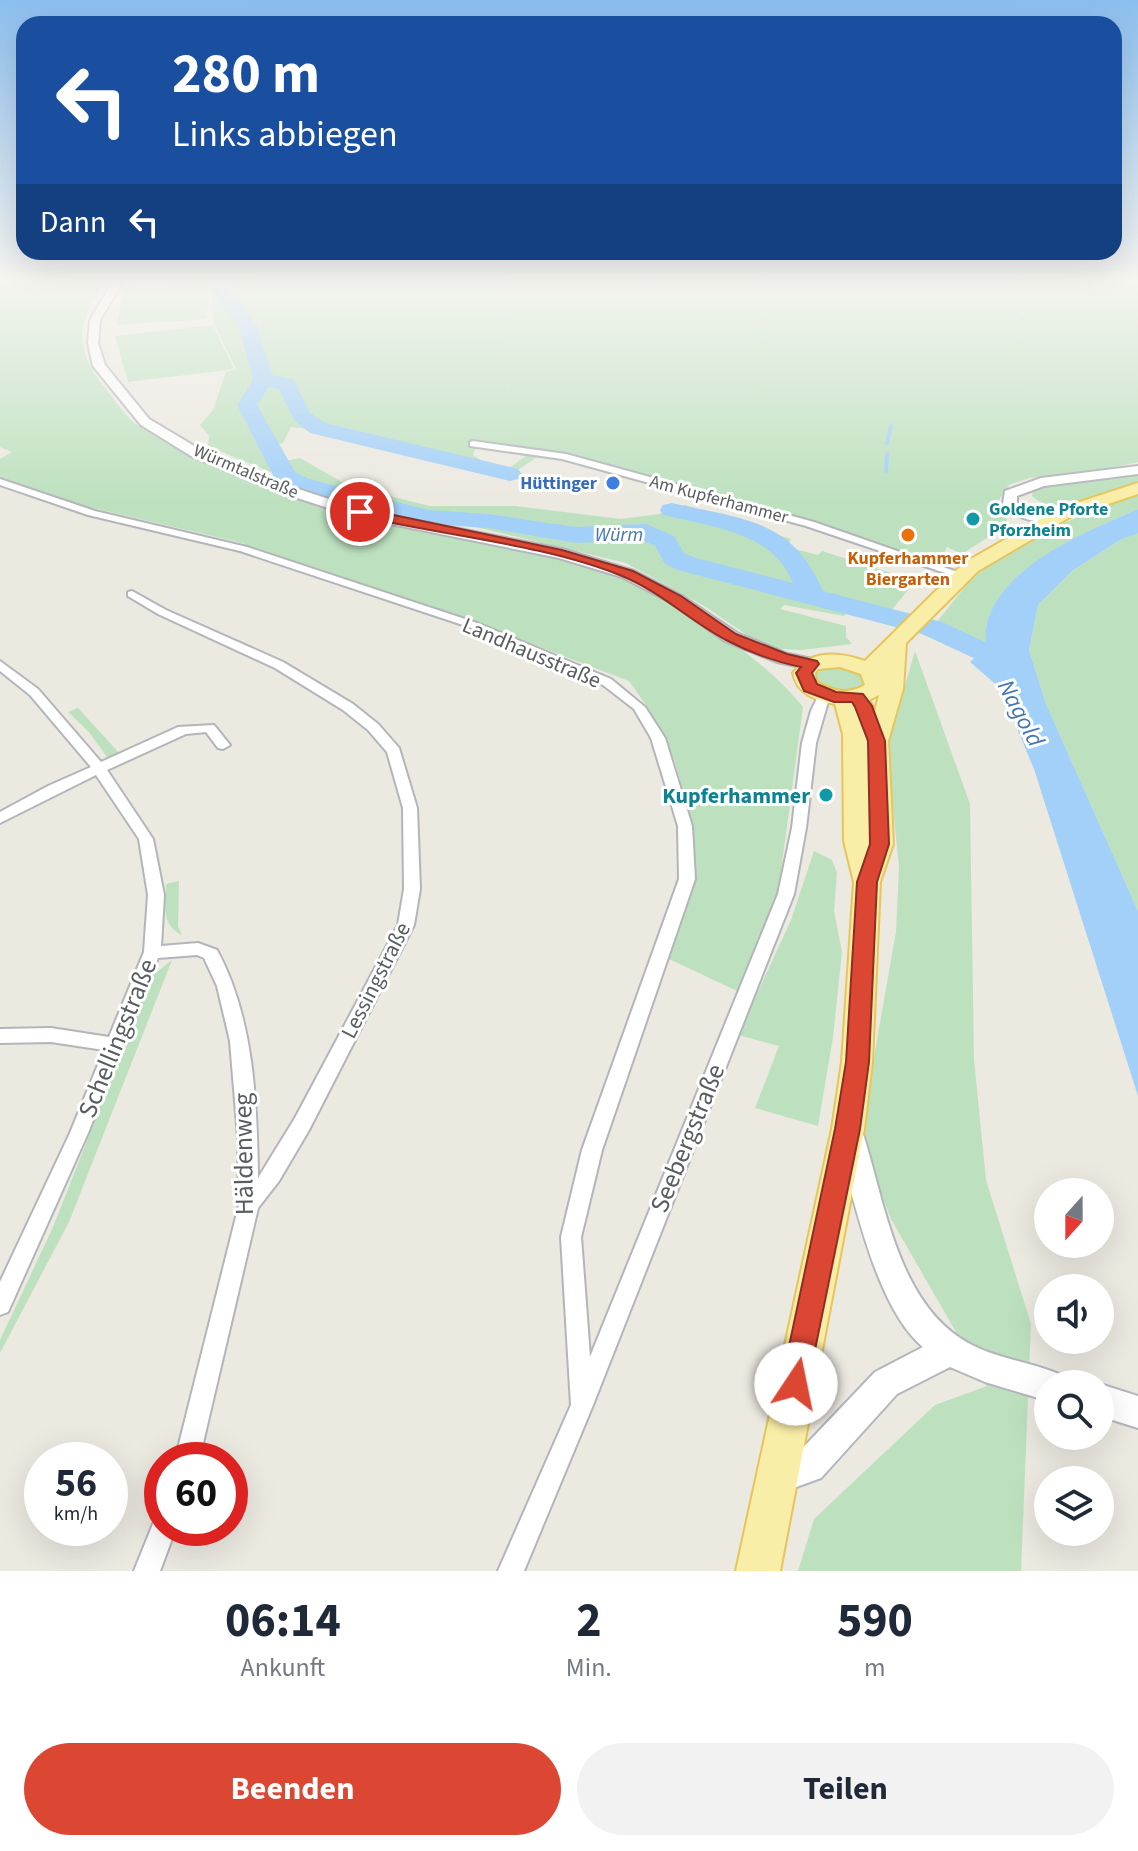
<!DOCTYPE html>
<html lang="de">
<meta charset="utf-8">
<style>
:root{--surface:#fff;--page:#f2f2f3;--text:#1f2937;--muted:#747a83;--accent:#dc4734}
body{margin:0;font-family:"Source Sans 3",sans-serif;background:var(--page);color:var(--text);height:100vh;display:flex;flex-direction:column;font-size:30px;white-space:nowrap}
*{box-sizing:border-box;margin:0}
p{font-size:26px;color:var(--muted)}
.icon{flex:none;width:44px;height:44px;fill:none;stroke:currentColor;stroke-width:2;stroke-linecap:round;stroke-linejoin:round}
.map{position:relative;height:1571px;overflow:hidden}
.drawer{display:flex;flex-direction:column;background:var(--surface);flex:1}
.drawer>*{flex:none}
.hud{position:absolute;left:16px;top:16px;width:1106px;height:244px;border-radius:24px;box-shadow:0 8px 32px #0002;background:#1a4fa0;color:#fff;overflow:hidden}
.needle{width:52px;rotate:201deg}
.buttons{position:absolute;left:1034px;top:1178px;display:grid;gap:16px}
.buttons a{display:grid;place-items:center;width:80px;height:80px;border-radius:50%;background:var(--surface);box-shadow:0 8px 32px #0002;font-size:40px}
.speed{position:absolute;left:24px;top:1442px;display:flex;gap:16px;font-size:40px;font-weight:700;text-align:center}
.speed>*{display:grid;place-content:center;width:104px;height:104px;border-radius:50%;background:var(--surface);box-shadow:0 8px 32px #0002;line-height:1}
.speed small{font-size:20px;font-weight:400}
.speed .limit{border:12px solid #d22;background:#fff;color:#111}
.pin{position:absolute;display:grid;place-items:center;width:68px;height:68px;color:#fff;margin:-34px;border:4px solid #fff;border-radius:50%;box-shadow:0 2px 8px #0007}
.me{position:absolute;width:88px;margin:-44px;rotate:11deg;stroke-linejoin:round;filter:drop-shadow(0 0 6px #0008)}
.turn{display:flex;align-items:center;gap:28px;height:168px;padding:0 24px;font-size:36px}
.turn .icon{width:104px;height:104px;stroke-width:2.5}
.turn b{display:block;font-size:56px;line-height:68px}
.then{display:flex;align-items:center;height:76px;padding:0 24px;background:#0003;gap:16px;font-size:30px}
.eta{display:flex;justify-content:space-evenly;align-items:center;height:136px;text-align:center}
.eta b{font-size:48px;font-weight:700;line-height:56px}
.cta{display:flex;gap:16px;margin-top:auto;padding:16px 24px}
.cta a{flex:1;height:92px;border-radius:48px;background:var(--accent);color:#fff;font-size:32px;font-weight:700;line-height:92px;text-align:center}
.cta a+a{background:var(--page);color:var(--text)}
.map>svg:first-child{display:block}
</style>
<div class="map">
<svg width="1138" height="1571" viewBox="0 0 1138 1571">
<rect width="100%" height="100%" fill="#ebe9e0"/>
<!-- green -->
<path fill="#bde1bf" d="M0,280h106c-31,45 -33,69 2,112 8,10 15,20 23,28 7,7 18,11 26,16 30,18 59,33 92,45 32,11 64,26 97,35 91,23 190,25 278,62 56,24 142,82 179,129l-27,201 -37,84 -72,-34 29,-82 -4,-52 -18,-65 -28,-54 -17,-24 -142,-54 -149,-48 -96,-36 -183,-43 -59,-23v-18l12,-7 -12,-5z
M177,280h961v182l-47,10 -62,6 -20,7 -10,15 8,19 -3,8 -42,27 -15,-7 -5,10 -14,4 -345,-101 -51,-11 -54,-6 -5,12 19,12 16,2 22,-16 10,2 -31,21 -12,-1 -182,-45 -24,-3 -8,16 -19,4 10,22 -4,3 -62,-26 1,-10 -9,-11 13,-15 13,-38 10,-3 -22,-45 -4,-41 -3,36 -90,6 6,-36 76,-5 -39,-3z
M213,325l21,44 -106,13 -13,-46z
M300,458l49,28 81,20h85l106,13 38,-5 26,-9 106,34 -4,8 31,8 4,-4 72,23 19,10 -23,28 -64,-14 -127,-37 -15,-8 -18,-19 -17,-5 -83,2 -62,-13 -71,-2 -122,-31 -18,-8 -13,-15z
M1138,474v8c-29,8 -81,38 -106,14l1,-5 11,-4z
M1138,494v15c-51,23 -126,52 -149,107 -4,9 -3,22 -3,31l-52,-22c14,-16 30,-39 44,-51 46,-39 105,-59 160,-80z
M451,521l48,3 73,11h76l19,11 5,12 22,12 156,40 -6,6 -60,-11 -4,4 66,17v11l6,7 -51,6 -35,-2 -60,-41 -80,-44z
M1138,532v379l-92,-207 -17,-54 9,-45 34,-34 48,-31z
M915,651l55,153 4,256 12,120 45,144 -10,247h-223l16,-52 121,-114 52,-19 -96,-167 -31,-83 36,-204 3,-65 -12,-119z
M837,665l26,11 1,9c-16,12 -31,5 -48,-2l-2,-9 8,-7z
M78,708l43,47 -12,5 -20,-28 -21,-20z
M814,851l18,9 5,13 -3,38 8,41 -9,85 -15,89 -63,-18 24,-62 -41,-11 53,-115z
M179,881l-1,45 4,9c-22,-11 -16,-30 -16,-51z
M172,960l-103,262 -69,131v-13l53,-113 99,-251z"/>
<!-- water -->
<path fill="#a2d0f9" d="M1138,509v24l-18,7 -48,31 -34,34 -9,45 17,54 92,207v185l-104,-327 -34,-81 -30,-26 15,-14c1,-10 0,-23 4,-32 23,-56 98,-84 149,-107z"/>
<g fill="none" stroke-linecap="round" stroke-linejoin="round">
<!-- stream-far1 -->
<path stroke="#a2d0f9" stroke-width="3" d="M643,288l8,-8"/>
<!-- stream -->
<path stroke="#a2d0f9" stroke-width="4" d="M887,443l4,-17
M886,471l1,-17"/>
<!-- canal -->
<path fill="#a2d0f9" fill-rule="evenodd" d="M220,280h10l22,48 -9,-2z"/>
<!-- river -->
<path fill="#a2d0f9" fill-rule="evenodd" d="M208,280h16l11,19 22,27 15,49 22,5 16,33 15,10 193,46 4,5 -4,5 -8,2 -200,-48 -16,-13 -15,-31 -10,-2 -12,18 38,67 14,7 119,31 60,4 88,13 70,-3 28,12 10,17 12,5 97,25c-21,-52 -82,-56 -130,-68l-3,-5 3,-5 9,-2c69,16 120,15 151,88l119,31 58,27 5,6 -5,6 -10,3 -10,-3 -58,-27 -244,-64 -13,-6 -10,-18 -13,-6 -66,3 -88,-15 -60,-4 -135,-35 -19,-12 -37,-72 16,-25 -14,-53 -21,-26z"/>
<!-- street casing -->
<g stroke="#b3b5ba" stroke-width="4">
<path id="street" d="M473,441l93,13 248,68 152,53 -5,3 -4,-1 -151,-51 -244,-67 -92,-13v-4z
M0,479l95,32 152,36 230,76 134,56 34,28 20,31 27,88 3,53 -93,271 -21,87 9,120 188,-463 14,-66 10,-85 9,-32 9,-19h8l2,3 -14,48 -10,85 -12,66 -201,511 -69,166h-26l73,-166 -10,-168 21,-87 97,-271 -1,-53 -27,-88 -17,-29 -31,-24 -134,-58 -229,-76 -152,-36 -88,-30z
M132,591l34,19 117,52 70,42 25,20 21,24 18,60 3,81 -6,36 -105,205 -30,51 -21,27 -59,252h-24l64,-255 -1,-68 -8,-96 -13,-55 -13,-28 -7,-3 -39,3 -70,175 -80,179 -8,3v-33l70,-149 34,-83 -53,-8 -51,1v-14l51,-1 58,9 35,-85 4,-57 -9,-56 -43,-64 -96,48v-11l48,-26 43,-19 -61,-72 -30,-24v-10l38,28 63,73 77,-35 36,-2 16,20 -7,4 -5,-1 -12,-16 -20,2 -79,36 46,69 11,56 -3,51 37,-3 19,7c37,68 40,152 41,228l37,-60 103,-193 6,-36 -1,-81 -16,-56 -19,-22 -25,-20 -68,-42 -117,-54 -30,-18v-4z
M162,1516v12h14l-16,43h-26l21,-52z"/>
</g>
<!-- secondary casing -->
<g stroke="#b4b6bc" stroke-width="4">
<path id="secondary" d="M114,280h10l-24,40 -2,23 7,22 44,54 52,31 85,35 49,16 57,15 170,33 72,22 48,25 55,37 51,21 29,6 3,4 -9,5 -34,-7 -52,-21 -55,-39 -48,-25 -63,-19 -168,-34 -66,-17 -49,-16 -85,-35 -50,-31 -48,-59 -5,-23 2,-23z
M1138,466v8l-94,12 -27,10v7l18,9 29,2v6c-21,5 -46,1 -61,-16l2,-13 36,-13z
M850,1126l10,3 4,8c22,70 35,171 108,208 27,14 59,17 87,29l5,10h-16v17l-63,-19 -35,-15 -53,27 -76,84 -44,16 -12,-5 -5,-12 5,-12 33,-12 77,-81 48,-25c-48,-40 -69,-151 -87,-210l4,-8z
M1099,1384h1l38,12v32l-38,-12z"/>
</g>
<!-- primary casing -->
<g stroke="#e7c55d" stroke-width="4">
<path id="primary" d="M1138,483v11l-68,23 -92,54 -72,72 -3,46 -15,52 5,103 -13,38 -8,180 -8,67 -84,442h-44l96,-442 10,-67 12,-180 -10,-41 -1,-107 -8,-30c-20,-4 -38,-10 -42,-31 17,-24 47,-21 72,-12l99,-98 94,-54zM840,667l21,7 4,11c-17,10 -33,7 -49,-4l-1,-8 3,-4zM879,695l-4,16 -6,-11z"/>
</g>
<!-- street -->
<use href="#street" fill="#fff" fill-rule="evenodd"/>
<!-- secondary -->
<use href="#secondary" fill="#fff" fill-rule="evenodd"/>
<!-- primary -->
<use href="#primary" fill="#f9eea7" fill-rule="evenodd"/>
</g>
<!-- sky -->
<linearGradient id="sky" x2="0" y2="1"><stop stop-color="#8cbfef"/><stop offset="0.56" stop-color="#f6f5f1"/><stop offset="1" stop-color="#f6f5f1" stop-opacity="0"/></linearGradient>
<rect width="1138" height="500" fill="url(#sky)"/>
<!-- route -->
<path fill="#dc4734" stroke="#8f2e22" stroke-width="2" d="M360,508l202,42 71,21 48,25 55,38 51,20 30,7 2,3 -7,9 5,11 19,8 27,2 9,12 13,35 4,103 -12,38 -8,180 -9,67 -54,265 -10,4 -10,-4 -5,-10 54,-255 11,-67 11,-180 13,-38 -2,-103 -13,-34 -3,-5h-18l-30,-11 -8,-18 5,-6c-26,-5 -52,-15 -75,-27 -36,-19 -65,-48 -104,-64 -78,-32 -183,-41 -267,-61v-6z"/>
<!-- markers -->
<circle fill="#3f7fe0" stroke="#fff" stroke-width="3" cx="613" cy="483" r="8"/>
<g fill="#0f9aa8" stroke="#fff" stroke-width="3">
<circle cx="973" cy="519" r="8"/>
<circle cx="826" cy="795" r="8"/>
</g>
<circle fill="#e8710a" stroke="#fff" stroke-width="3" cx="908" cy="535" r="8"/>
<g text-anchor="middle" stroke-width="6" stroke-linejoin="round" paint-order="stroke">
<!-- far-street labels -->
<g font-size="18" fill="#595c60" stroke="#fff">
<text transform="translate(246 471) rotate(23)" y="6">Würmtalstraße</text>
<text transform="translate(719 499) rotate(15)" y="6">Am Kupferhammer</text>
</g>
<!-- far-shop labels -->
<g font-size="18" font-weight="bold" fill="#366cbe" stroke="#fff" text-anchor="end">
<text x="597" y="489">Hüttinger</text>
</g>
<!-- far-culture labels -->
<g font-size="18" font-weight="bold" fill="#0d838f" stroke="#fff" text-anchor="start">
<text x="989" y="515">Goldene Pforte<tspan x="989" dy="21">Pforzheim</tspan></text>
</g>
<!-- far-food labels -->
<g font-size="18" font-weight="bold" fill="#c56008" stroke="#fff">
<text x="908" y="564">Kupferhammer<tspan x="908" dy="21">Biergarten</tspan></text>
</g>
<!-- far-water labels -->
<g font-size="20" font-style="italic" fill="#4476b1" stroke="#fff">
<text x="619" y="541">Würm</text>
</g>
<!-- street labels -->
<g font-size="22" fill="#595c60" stroke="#fff">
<text transform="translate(532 652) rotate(23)" y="8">Landhausstraße</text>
<text transform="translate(375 980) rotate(-63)" y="8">Lessingstraße</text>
</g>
<!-- culture labels -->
<g font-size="22" font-weight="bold" fill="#0d838f" stroke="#fff" text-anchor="end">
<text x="810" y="803">Kupferhammer</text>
</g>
<!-- water labels -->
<g font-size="24" font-style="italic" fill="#4476b1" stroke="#fff">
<text transform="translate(1021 713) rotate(62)" y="8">Nagold</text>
</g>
<!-- near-street labels -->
<g font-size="26" fill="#595c60" stroke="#fff">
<text transform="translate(117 1038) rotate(-68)" y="9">Schellingstraße</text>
<text transform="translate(687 1138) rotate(-68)" y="9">Seebergstraße</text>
<text transform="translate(243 1154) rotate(-91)" y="9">Häldenweg</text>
</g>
</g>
</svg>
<div class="buttons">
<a><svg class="needle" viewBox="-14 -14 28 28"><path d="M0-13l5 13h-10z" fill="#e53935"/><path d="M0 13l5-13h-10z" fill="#747a83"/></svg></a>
<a><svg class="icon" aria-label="sound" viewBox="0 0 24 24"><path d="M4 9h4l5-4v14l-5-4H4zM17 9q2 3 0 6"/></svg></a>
<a><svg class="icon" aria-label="search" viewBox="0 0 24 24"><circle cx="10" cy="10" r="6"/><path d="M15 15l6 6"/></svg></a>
<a><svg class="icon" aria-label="layers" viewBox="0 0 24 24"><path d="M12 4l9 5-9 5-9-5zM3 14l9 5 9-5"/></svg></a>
</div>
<div class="speed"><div>56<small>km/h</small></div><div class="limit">60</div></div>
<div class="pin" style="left:360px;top:512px;background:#d93025"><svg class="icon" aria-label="arrive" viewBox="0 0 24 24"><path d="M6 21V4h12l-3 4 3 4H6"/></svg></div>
<svg class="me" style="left:796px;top:1384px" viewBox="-20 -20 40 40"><circle r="19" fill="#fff"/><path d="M0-13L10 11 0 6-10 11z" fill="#dc4734"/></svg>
<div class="hud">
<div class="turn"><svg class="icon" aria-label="left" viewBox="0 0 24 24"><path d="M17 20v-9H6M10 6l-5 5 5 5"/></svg><div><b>280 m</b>Links abbiegen</div></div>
<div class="then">Dann<svg class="icon" aria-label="left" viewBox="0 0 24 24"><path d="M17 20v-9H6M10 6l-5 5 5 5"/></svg></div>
</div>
</div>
<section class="drawer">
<div class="eta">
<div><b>06:14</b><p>Ankunft</p></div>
<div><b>2</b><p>Min.</p></div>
<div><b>590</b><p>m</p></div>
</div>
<div class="cta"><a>Beenden</a><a>Teilen</a></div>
</section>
